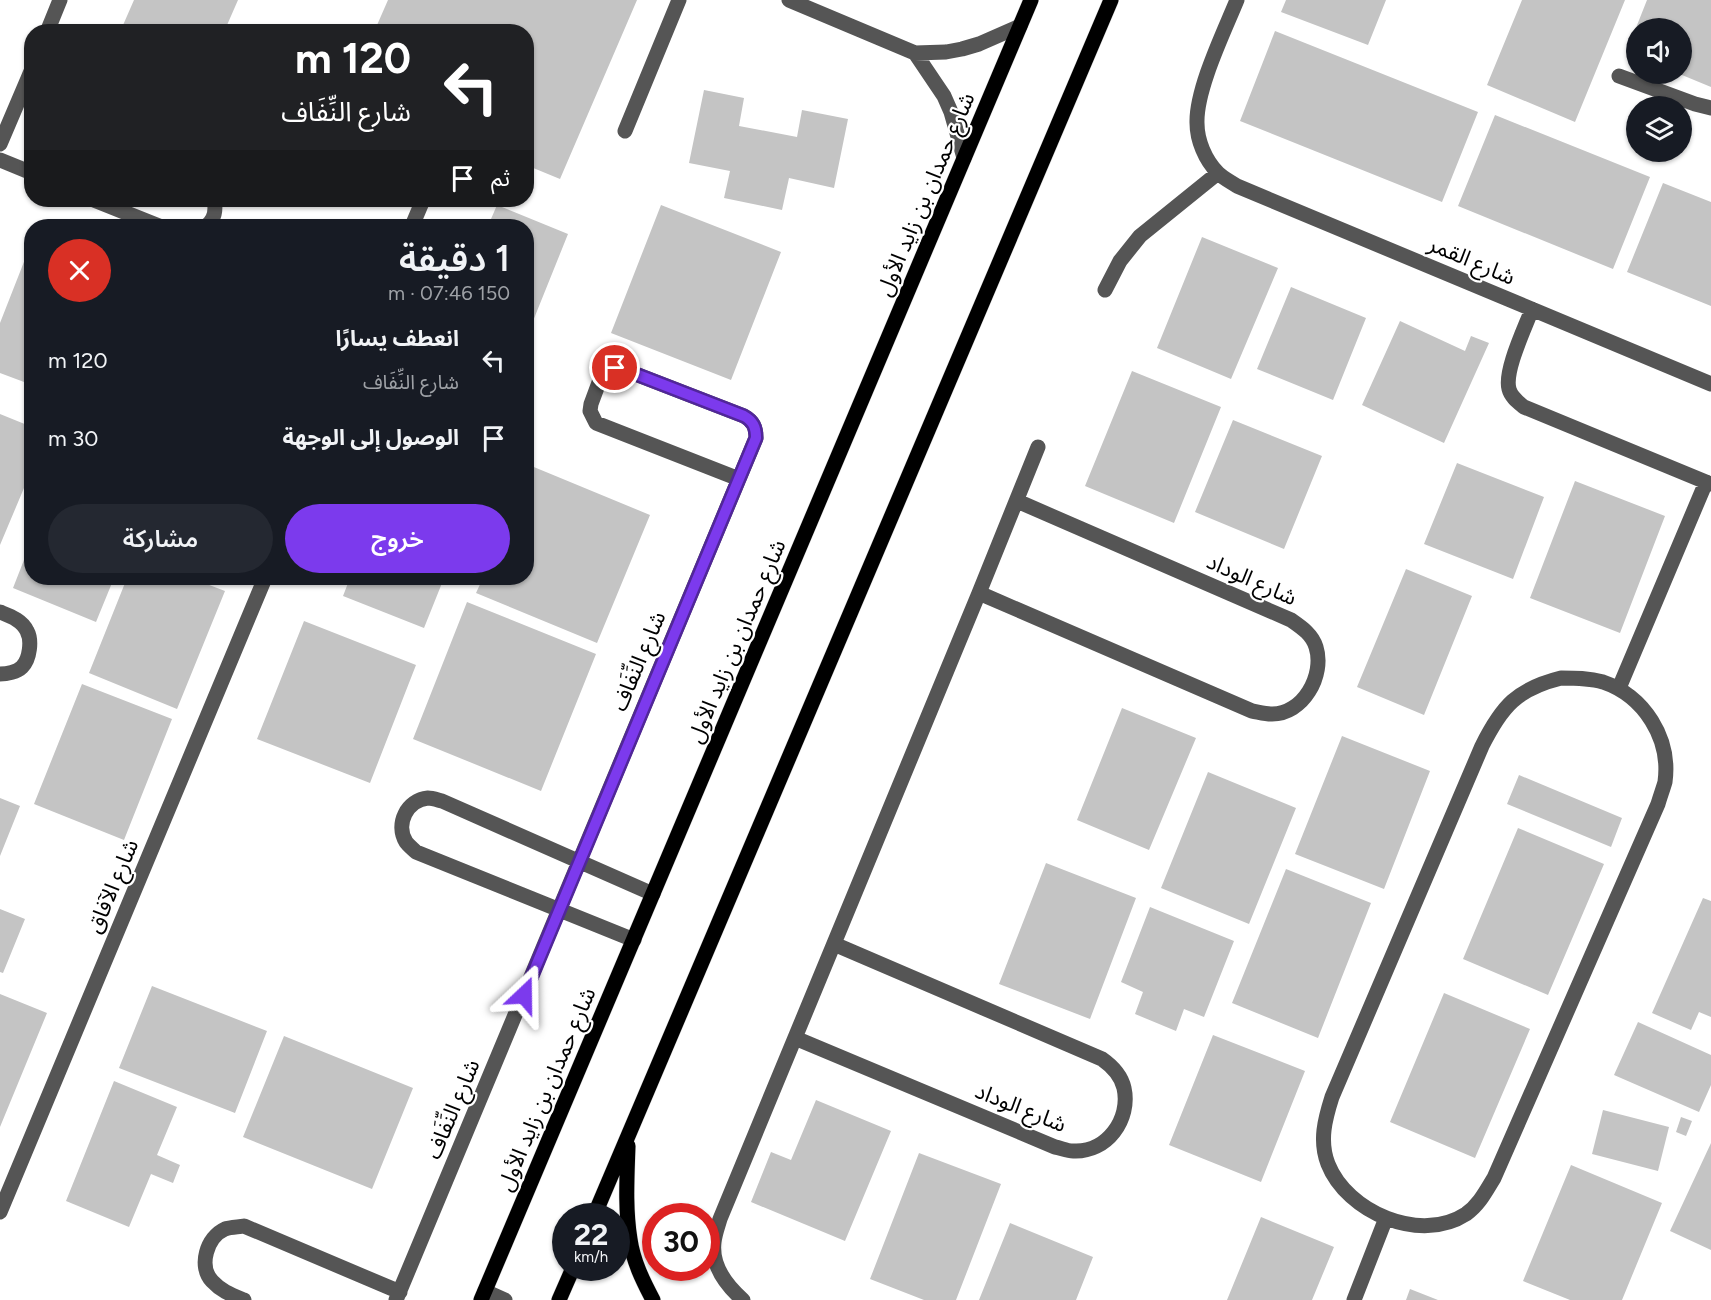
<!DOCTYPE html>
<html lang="ar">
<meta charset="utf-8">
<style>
:root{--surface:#171b24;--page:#242831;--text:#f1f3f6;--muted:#9ea1a6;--accent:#7c3aed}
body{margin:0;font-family:Figtree,"Noto Sans Arabic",sans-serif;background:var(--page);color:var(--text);direction:rtl;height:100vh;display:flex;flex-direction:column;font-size:22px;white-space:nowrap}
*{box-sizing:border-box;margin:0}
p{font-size:20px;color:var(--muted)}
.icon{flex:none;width:33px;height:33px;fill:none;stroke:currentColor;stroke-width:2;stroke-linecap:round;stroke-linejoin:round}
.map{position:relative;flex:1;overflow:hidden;direction:ltr}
.side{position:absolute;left:24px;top:219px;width:510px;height:366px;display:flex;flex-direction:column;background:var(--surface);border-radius:24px;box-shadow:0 2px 4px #0004;direction:rtl}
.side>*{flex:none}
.hud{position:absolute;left:24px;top:24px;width:510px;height:183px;border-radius:24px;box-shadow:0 2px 4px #0004;direction:rtl;background:#202124;color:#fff;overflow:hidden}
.buttons{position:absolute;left:1626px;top:18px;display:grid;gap:12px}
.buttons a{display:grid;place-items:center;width:66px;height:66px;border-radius:50%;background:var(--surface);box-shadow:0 2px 4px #0004;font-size:30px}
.speed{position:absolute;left:552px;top:1203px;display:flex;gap:12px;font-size:30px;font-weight:700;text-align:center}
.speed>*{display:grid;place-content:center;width:78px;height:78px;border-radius:50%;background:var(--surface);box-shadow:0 2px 4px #0004;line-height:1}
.speed small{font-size:15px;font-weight:400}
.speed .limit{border:9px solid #d22;background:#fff;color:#111}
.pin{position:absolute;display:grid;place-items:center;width:51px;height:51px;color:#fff;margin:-26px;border:3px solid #fff;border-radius:50%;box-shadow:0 2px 6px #0007}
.me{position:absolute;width:66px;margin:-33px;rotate:23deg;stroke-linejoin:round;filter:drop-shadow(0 0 4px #0008)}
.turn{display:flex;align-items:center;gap:21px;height:126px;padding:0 24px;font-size:27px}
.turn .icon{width:78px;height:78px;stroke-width:2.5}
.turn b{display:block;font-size:42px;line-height:51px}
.then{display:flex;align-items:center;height:57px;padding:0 24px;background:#0003;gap:12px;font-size:22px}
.round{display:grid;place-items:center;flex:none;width:63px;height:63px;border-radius:32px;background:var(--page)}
.summary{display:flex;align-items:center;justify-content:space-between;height:102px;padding:0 24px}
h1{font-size:36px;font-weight:600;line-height:45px}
.primary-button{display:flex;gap:12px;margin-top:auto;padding:12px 24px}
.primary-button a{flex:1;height:69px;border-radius:36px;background:var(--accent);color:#fff;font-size:24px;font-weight:600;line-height:69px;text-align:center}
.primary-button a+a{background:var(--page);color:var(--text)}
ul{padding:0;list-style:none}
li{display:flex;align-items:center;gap:18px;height:78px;padding:0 24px}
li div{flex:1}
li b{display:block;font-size:22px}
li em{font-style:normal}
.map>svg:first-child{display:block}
</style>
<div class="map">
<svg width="1711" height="1300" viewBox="0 0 1711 1300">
<rect width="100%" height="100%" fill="#fff"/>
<!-- building -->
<path fill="#c4c4c4" d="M134,0h104l-14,32h-104z
M388,0h249l-77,179 -34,-14v-133h-152z
M1286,0h100l-18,45 -87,-33z
M1522,0h103l-50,122 -88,-37z
M1647,0h64v87l-29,-12v-47h-46v29l-10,-4z
M1275,31l203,81 -36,90 -202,-81z
M704,90l40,8 -5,28 58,11 5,-27 46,9 -14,69 -45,-10 -7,32 -58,-12 6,-27 -41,-8z
M1495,115l155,62 -37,92 -155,-63z
M1663,183l48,19v104l-84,-34z
M497,205l71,29 -41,102 -1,-110h-38z
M661,205l120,47 -50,128 -120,-47z
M1202,237l76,31 -47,111 -74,-31z
M29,249l3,1v135l-32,-12v-50z
M1291,287l75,31 -33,82 -76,-31z
M1400,321l65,30 6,-15 18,7 -45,100 -82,-38z
M1132,371l89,36 -47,116 -89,-37z
M0,414l32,13v42l-32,76z
M1233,420l89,36 -38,93 -89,-37z
M1457,463l87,34 -31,82 -89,-35z
M529,465l121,50 -53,128 -121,-50 7,-15h43v-107z
M1575,481l90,35 -45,117 -90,-35z
M31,542l1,36h82l-18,44 -83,-34z
M1406,569l66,27 -48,119 -67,-28z
M127,578h64l34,13 -48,118 -88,-36z
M350,578h94l-20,50 -81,-32z
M467,602l129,52 -55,137 -128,-52z
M304,621l112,44 -46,118 -113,-44z
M82,684l90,35 -48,121 -90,-36z
M1122,708l74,30 -47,112 -72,-30z
M1342,736l88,35 -46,118 -89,-35z
M1208,772l88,36 -47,116 -88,-36z
M1519,775l103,43 -11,29 -104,-43z
M0,798l20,8 -20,50z
M1518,828l86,36 -56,131 -85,-36z
M1046,863l90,35 -46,121 -91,-35z
M1286,869l85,34 -53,135 -86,-35z
M1703,898l8,3v116l-12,-5 -8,18 -39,-17z
M1150,907l84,34 -30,76 -20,-8 -8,22 -41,-17 8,-22 -22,-10z
M0,909l25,10 -22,54 -3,-1z
M152,986l115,45 -32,82 -116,-45z
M1444,993l86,36 -55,129 -85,-36z
M0,994l47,19 -47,114z
M1638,1022l73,33v30l-12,27 -85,-37z
M1213,1035l92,36 -44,111 -92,-37z
M284,1036l129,52 -41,101 -129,-52z
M114,1081l63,26 -20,48 23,10 -7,18 -22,-9 -22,53 -63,-26z
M816,1100l75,31 -46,110 -94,-39 20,-50 20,8z
M1603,1110l66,17 -11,44 -66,-17z
M1681,1117l11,4 -6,15 -10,-4z
M1711,1143v107l-41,-19z
M919,1153l82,31 -45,116h-32l-54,-21z
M1571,1165l91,38 -40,97h-52l-47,-19z
M1261,1217l73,30 -22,53h-85z
M1010,1223l83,34 -17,43h-97z
M1410,1289l28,11h-32z"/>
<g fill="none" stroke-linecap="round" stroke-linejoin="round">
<!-- major casing -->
<g stroke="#dbdbdb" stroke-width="16">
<path id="major" d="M628,1146c-1,31 -3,62 2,93 3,22 13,42 23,61
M594,1216l517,-1216
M481,1300l550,-1300
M559,1300l14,-32"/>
</g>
<!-- minor -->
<path stroke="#555" stroke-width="15" d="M789,0l126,53 31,-1 16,-3 17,-5 41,-18
M1237,0c-13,32 -41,89 -40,123 0,17 8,37 21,50 5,5 13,9 19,13l474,198
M47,32l13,-32
M915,53l29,43 7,16 13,46
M1619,76l76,28 16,4
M625,131l54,-131
M0,144l32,-75
M0,160l32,13
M94,200l65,26
M206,226c9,-6 10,-17 8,-26
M412,226l11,-26
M1105,290l15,-29 20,-25 78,-63
M1532,309c-7,19 -28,62 -23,80 2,8 9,13 15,18l187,77
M979,593l273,118c6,1 13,3 19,3 32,1 54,-39 45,-67 -4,-13 -15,-20 -25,-27l-274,-119
M0,612c10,4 22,8 27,19 5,9 3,28 -5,36 -5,5 -15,7 -22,7
M1561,678c14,0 28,0 42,4 41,14 68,56 62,100 -2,7 -5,15 -7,22l-164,374c-8,13 -15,27 -28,36 -46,30 -119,-2 -138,-50 -9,-23 -3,-45 4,-67l150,-351c20,-40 35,-57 79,-68z
M1619,688l87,-206
M634,940l-218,-88c-3,-3 -8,-7 -10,-10 -11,-18 1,-42 22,-44 4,0 10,2 14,3l211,93
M795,1038l260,109c6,1 12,4 18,4 34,2 58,-32 51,-63 -3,-13 -12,-22 -22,-29l-268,-115
M0,1212l265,-634
M485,1291l20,9
M244,1300c-12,-5 -23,-9 -32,-19 -14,-15 -5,-44 13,-52 5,-2 14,-2 19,-3l156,66
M396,1300l360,-862c0,-11 -3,-17 -12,-22l-124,-48 -11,1 -8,8 -10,27 -1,7 6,12 143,56
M743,1300c-17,-15 -32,-34 -29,-58 1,-8 4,-16 6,-23l259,-626 59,-146
M1354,1300l32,-82"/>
<!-- major -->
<use href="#major" stroke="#000" stroke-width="15"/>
</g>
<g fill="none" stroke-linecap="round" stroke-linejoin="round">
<!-- route casing -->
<g stroke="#51269a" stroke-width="15">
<path id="route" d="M524,995l232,-557c0,-11 -3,-17 -12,-22l-124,-48h-5"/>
</g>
<!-- route -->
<use href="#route" stroke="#7c3aed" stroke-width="10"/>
</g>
<g text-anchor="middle" stroke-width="4.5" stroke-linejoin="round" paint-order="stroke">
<!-- street labels -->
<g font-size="22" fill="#000" stroke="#fff">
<text transform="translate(925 194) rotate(-67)" y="8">شارع حمدان بن زايد الأول</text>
<text transform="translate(1472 260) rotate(23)" y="8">شارع القمر</text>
<text transform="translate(1252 579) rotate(24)" y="8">شارع الوداد</text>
<text transform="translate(736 641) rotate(-67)" y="8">شارع حمدان بن زايد الأول</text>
<text transform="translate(638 661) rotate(-67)" y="8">شارع النِّفَاف</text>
<text transform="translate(112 886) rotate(-67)" y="8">شارع الآفاق</text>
<text transform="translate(546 1089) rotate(-67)" y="8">شارع حمدان بن زايد الأول</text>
<text transform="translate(1021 1107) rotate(22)" y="8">شارع الوداد</text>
<text transform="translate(452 1109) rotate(-67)" y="8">شارع النِّفَاف</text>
</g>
</g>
</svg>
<div class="buttons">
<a><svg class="icon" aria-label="sound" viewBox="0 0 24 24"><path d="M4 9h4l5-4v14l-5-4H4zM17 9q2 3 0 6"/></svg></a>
<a><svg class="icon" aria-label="layers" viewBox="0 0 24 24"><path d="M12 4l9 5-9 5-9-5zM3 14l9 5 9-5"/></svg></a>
</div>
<div class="speed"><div>22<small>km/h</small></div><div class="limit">30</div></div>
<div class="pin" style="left:615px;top:368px;background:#d93025"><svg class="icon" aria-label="arrive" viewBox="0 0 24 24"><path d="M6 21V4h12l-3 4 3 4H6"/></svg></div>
<svg class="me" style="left:524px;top:995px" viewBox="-20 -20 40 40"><path d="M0-17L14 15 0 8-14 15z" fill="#7c3aed" stroke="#fff" stroke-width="4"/></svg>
<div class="hud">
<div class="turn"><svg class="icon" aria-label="left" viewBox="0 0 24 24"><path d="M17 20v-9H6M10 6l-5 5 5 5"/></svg><div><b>120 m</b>شارع النِّفَاف</div></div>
<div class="then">ثم<svg class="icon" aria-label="arrive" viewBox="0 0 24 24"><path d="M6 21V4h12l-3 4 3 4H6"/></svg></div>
</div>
<section class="side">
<div class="summary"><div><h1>1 دقيقة</h1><p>150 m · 07:46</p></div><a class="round" style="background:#d93025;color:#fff"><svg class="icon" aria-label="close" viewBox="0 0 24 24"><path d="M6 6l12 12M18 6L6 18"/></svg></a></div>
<ul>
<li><svg class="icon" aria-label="left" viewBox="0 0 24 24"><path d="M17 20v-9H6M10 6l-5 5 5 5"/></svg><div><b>انعطف يسارًا</b><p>شارع النِّفَاف</p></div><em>120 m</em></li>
<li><svg class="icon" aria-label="arrive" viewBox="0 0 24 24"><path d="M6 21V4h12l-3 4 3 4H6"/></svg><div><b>الوصول إلى الوجهة</b></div><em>30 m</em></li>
</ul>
<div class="primary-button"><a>خروج</a><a>مشاركة</a></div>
</section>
</div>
